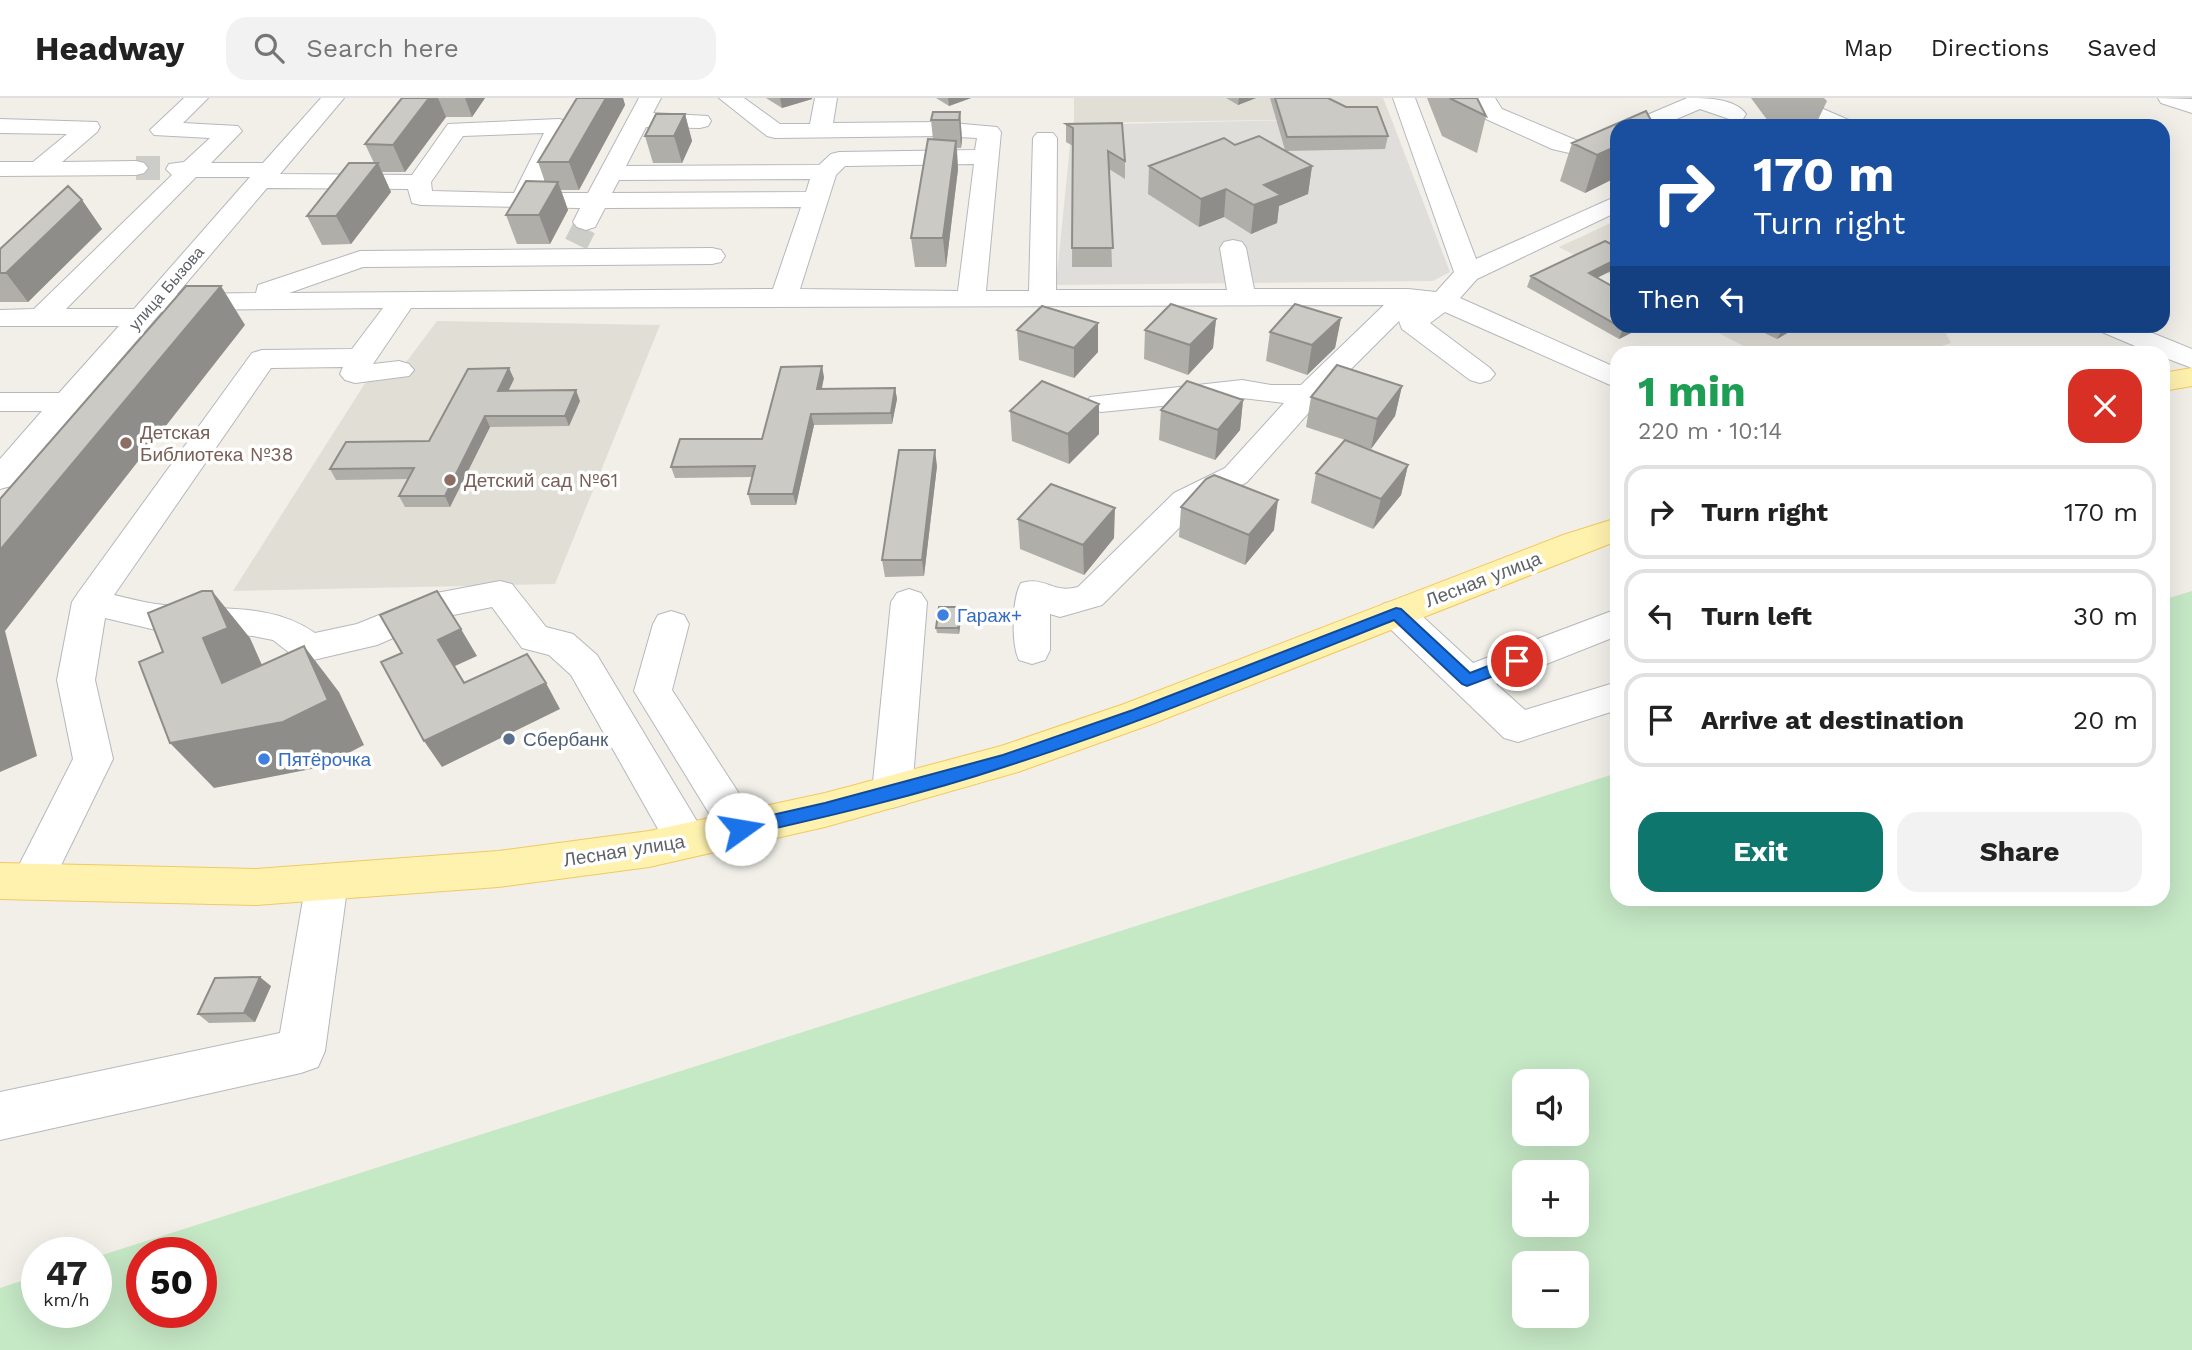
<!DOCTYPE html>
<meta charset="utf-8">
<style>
:root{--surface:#fff;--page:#f2f2f2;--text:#222;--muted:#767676;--line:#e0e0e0;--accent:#0f766e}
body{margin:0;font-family:"Work Sans",sans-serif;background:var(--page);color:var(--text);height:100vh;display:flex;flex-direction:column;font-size:26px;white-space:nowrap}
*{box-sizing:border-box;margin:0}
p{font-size:23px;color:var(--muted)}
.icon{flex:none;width:38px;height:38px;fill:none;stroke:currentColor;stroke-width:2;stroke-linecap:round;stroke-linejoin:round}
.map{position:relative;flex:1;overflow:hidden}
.drawer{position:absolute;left:1610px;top:248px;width:560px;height:560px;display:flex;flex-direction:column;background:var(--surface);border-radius:21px;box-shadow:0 7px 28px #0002}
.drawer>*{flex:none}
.hud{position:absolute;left:1610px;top:21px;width:560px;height:214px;border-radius:21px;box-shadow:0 7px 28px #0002;background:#1a4fa0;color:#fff;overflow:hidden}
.tools{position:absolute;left:1512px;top:971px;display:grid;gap:14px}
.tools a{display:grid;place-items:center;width:77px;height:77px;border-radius:14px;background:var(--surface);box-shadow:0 7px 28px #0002;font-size:35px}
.speed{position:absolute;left:21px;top:1139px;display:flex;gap:14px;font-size:35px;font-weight:700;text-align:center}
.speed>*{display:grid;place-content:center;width:91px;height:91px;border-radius:50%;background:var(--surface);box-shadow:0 7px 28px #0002;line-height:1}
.speed small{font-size:18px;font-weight:400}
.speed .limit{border:10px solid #d22;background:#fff;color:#111}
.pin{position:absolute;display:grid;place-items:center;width:60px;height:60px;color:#fff;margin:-30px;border:4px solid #fff;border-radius:50%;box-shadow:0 2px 7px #0007}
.me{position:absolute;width:77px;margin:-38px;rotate:77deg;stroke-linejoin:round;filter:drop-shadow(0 0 5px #0008)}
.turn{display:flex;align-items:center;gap:24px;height:147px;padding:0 28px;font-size:32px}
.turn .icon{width:91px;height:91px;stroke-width:2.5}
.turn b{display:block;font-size:49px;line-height:60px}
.then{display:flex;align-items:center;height:66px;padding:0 28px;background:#0003;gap:14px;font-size:26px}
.round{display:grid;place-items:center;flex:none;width:74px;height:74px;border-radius:21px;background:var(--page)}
.overview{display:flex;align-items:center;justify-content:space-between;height:119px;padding:0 28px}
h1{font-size:42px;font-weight:700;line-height:52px;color:#1e9e55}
.primary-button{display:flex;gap:14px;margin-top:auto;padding:14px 28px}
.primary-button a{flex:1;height:80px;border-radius:21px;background:var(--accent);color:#fff;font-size:28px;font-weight:700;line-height:80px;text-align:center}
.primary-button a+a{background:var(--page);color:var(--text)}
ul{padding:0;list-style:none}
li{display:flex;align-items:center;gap:21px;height:94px;margin:0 14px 10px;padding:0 14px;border:4px solid var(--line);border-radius:21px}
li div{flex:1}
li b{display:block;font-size:26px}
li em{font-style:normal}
header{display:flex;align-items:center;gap:42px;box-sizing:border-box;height:98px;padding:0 35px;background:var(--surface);border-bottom:2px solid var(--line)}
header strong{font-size:33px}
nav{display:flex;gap:38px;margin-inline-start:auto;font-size:24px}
.search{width:490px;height:63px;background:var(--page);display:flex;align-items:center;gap:18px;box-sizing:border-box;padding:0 24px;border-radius:21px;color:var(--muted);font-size:26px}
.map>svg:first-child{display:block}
</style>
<header>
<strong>Headway</strong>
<div class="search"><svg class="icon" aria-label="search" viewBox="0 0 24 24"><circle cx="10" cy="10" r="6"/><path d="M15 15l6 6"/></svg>Search here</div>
<nav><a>Map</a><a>Directions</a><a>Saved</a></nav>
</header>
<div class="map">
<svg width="2192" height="1252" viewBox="0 0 2192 1252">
<rect width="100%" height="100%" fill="#f1efe8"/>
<!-- industrial -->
<path fill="#e0deda" d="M1391,20l59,154 -17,9 -377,4 16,-160z"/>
<!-- education -->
<path fill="#e1ded6" d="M1074,0h309l8,20 -317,5z
M1617,122v58l-58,-31z
M437,223l223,4 -105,259 -322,7 136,-214 38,-16z
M1705,228h237l9,17 -34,10h-160z"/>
<!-- green -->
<path fill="#c5e8c5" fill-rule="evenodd" d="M2192,493v759h-2192v-62l37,-12v36h59v-55l1521,-484v127h546v-300zM1524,984h53v52h-53zM1524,1074h53v53h-53zM142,1155h59v59h-59zM1524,1166h53v52h-53z"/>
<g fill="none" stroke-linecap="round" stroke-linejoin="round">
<!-- minor-tunnel -->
<path stroke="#ccccc8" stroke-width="24" stroke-dasharray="24 12" stroke-linecap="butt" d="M136,70h27
M576,146l8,-16"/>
<!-- minor casing -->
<g stroke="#b5b8bc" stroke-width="2">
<path id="minor" d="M184,0h24l-25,25 55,3 4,5 -31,32h52l58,-65h23l-64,76 132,1 36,-51 111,-5 8,2 3,5 -32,67h50l51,-95h22l-8,15 55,3 3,5 -3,5 -8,2 -54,-1 -20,39 193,-1 12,-11 8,-2 136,-2 2,-12 -37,-2 -165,2 -8,-2 -48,-38h25l36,26h30l5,-26h22l-4,25 107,-1 57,5 4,5 -15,159h43l4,-153 4,-5h16l4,5 -1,152h171l-7,-42 4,-6 9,-2 9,2 4,6 8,41h154l28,3 18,-20 -61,-174h22l61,161 141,-63v16l-140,67 -17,19 157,70v20l-172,-76 -15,11 60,45 5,6 -5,6 -10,3 -10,-3 -68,-51 -3,-8 -79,79 -73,82 -49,27 -96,96 -42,12 -10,-3v36l-5,10 -13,4 -13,-4c-8,-16 -7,-62 2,-77 26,-7 30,11 57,4l96,-94 51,-25 59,-65 -42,-5 -141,14 -11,-3 -4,-6 4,-6 152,-17 29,5h30l83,-80 -973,3 -38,56 26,-3 10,3 5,6 -5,6 -54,7 -10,-3 -5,-6 3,-7 -72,1 -157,227c14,3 28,7 42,9 55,8 112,-4 159,29l42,-9 74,-30 69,-13 12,3 34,43 27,7 24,21 104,173 6,12 -6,12 -15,5 -15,-5 -100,-177 -22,-20 -27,-7 -30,-41 -53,11 -62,27 -68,16 -13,-3 -23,-18 -20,-4 -97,-6 -51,-12 -10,62 18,79 -66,135 -15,5 -15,-5 -6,-13 62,-122 -16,-79 15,-78 6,-9 174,-240 10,-3 90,-1 31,-41 -220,2 -152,176 -11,3v-30l42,-48h-42v-18h59l60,-67h-119v-16l34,-1 138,-134 -6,-6 3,-5 15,-2 26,-24 -56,-3 -4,-5zM544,35l-30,60 -82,-2 -1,-9 32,-46zM974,66l-16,127 -158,-2 36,-114 9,-9zM196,79h54l-116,132h-68zM810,81l-4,13 -194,1 7,-13zM267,90l141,1 4,14 9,2 159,3 -7,14 4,5 9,3 9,-3 10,-19 196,-1 -28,82 -484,4 74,-26 349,-3 9,-2 4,-6 -4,-6 -9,-2 -352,3 -102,34 -2,8 -79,1z
M1473,0h22l7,11 76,32 39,-12v16l-15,6 -24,4 -26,-6 -66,-30z
M1687,0c18,0 48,0 59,16l-3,5 -8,2 -35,-12 -40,17h-30l3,-5z
M1785,0h23l6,7 37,16 3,5c-29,0 -51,-2 -69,-28z
M2158,0l34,1v14l-31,-10z
M0,21l97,3 3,5 -3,5 -35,30 74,-1 8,2 4,5 -4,5 -8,2 -136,1v-14h33l34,-28 -67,-1z
M2098,228h37l57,23v19l-29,-11v-3h-9l-52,-22z
M909,491l12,4 6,9 -15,190 -6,12 -14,4 -14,-4 -6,-12 19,-190 6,-9z
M1396,502l13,4 64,59 144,-54v27l-121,48 29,26 92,-28v28l-99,32 -14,-4 -121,-116 -5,-9 5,-9z
M671,513l13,4 5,9 -17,66 90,139 -6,12 -15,5 -15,-5 -92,-150 19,-67 5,-9z
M327,766l15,5 6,13 -23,169 -7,16 -17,6 -301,67v-48l280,-59 26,-151 6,-13z"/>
</g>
<!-- major casing -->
<g stroke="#f2c960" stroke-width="2">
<path id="major" d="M2192,270v18l-29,5v-18z
M1617,420v23l-465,183 -134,48 -193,55 -176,40 -151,20 -242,18 -256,-6v-36l256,6 242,-18 151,-20 176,-38 176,-47 123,-42 439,-169z"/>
</g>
<!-- minor -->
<use href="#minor" fill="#fff" fill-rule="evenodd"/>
<!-- major -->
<use href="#major" fill="#fff2af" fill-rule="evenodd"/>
</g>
<!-- wall -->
<path fill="#afaea9" d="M402,0h83l-13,19h-26l-41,55h-23l9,20 -40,52 -29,1 -15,-29 67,-53 -9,-19z
M577,0h46l2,7 -46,85h-18l7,20 -18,34h-33l-11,-29 39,-33 -7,-20z
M766,0h46v1l-30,9z
M936,0h35l-22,8z
M1226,0h30l-18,7z
M1270,0h58l60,38 -3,13 -100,2 27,15 -4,28 -29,12 -2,17 -26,11 -27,-17 -25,10 -51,-33 1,-28 86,-21 50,5z
M1427,0h50l9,18 -9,37 -35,-17z
M1751,0h73l3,3 -12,25h-33l-14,-5z
M960,14l2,28 -1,8h-4l1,21 -12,98h-31l-4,-29 22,-98 -2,-20z
M685,16l7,27 -10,22h-29l-8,-27z
M1066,26l59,37v18l-16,-10 3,98h-40l1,-121 -7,-4z
M1617,28v51l-32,16 -25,-12 12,-38z
M82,102l20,29 -74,73h-28v-53z
M1531,178l66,2 20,48h28l-26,13 -92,-52z
M1341,220l-6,30 -28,27 -41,-14 4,-29z
M1216,221l-3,29 -25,27 -44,-16 1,-29z
M1098,225v29l-24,26 -55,-18 -2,-30z
M1750,228h49l-22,13z
M824,279l-2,12 73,-1 2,11 -5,25 -78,1 -18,80h-45l-3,-11 4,-17 -77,1 -4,-11 91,-28z
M514,281l-6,12 72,10 -11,25 -79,1 -40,80h-45l-6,-11 9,-17 -72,1 -6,-11 99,-28z
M1402,288l-7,30 -24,33 -15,-5 52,21 -7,30 -28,34 -62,-26 5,-30 29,-33 -39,-13 5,-30z
M1243,302l-3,30 -25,30 -56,-20 2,-30z
M1010,313l89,23 -30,30 -57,-23z
M937,368l-13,110 -39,1 -3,-17z
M1181,409l93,23 -29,35 -66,-28z
M1018,421l96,19 -30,37 -64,-26z
M961,509l1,6 -3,21 -22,-1 -1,-5z
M271,888l-16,36 -46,1 -11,-9z"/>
<!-- shaded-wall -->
<path fill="#8f8d8a" d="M429,0h9l8,19 -41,55 -12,-27z
M465,0h20l-13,19z
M606,0h17l2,7 -46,85 -10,-28z
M780,0h32v1l-30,9z
M948,0h23l-22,8z
M1239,0h17l-18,7z
M960,14l2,28 -1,8 -2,-28z
M685,16l7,27 -10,22 -8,-27z
M956,43l2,28 -12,98 -3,-29z
M1617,48v31l-32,16 12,-38z
M378,65l13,29 -40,52 -15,-28z
M1312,68l-4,28 -29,12 -2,17 -26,11 3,-29 10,-20z
M558,84l10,28 -18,34 -11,-29z
M1226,91l-2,28 -25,10 2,-28z
M82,102l20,29 -74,73 -22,-29z
M1617,161v9l-32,16 4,-11z
M221,188l24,39 -240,306 32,125 -37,16v-222z
M1341,220l-6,30 -28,27 5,-30z
M1216,221l-3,29 -25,27 2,-30z
M1098,225v29l-24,26v-30z
M1628,228h17l-26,13 4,-11z
M1784,228h15l-22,13z
M822,268l2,11 -5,23 -2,-11z
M509,270l5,11 -11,23 -5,-11z
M1402,288l-7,30 -24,33 6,-30z
M895,290l2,11 -5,25 -1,-11z
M576,292l4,11 -11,25 -4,-10z
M1243,302l-3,30 -25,30 3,-30z
M1099,306v30l-30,30 -1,-30z
M811,316l3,11 -18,80 -3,-11z
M485,318l5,11 -40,80 -5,-11z
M935,352l2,16 -13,110 -2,-16z
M1408,367l-7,30 -28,34 8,-30z
M1278,402l-4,30 -29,35 4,-30z
M1115,410l-1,30 -30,37 -1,-30z
M212,493l38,47 16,36 38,-28 35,46 25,53 -43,22 -107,21 -44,-45 52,-60 -19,-45z
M961,509l1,6 -3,21 -1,-6z
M461,531l16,27 -22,10 25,43 -42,-69z
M546,585l14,26 -118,58 -18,-26z
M260,879l11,9 -16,36 -11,-9z"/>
<!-- building -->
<path fill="#cccac5" stroke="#8f8d8a" stroke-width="2" d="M402,0h27l-36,47 -28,-1z
M577,0h29l-37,64h-31z
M1275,0h53l18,9h31l11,29 -101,1z
M1450,0h27l9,18 -35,-17z
M1646,13l8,15h-37v20l-20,9 -25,-12z
M933,14h27l-1,8h-28z
M656,16h29l-11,22h-29z
M1122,25l3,38 -17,-10 5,97h-41l1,-120 -7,-4z
M1259,38l53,30 -48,19 17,10 -27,10 -28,-16 -25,10 -52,-33 75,-28 11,7z
M928,41l28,2 -13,97h-32z
M349,65h29l-42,53h-29z
M526,83l32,1 -19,33h-33z
M68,88l14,14 -76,73h-6v-24z
M1605,143l12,6v12l-28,14 28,16v36l-86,-49z
M186,188h35l-221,264v-51z
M1171,206l45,15 -26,26 -45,-15z
M1295,206l46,14 -29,27 -42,-13z
M1042,208l56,17 -24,25 -57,-18z
M1337,267l65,21 -25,33 -66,-22z
M822,268l-5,23 78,-1 -4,25 -80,1 -18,80h-45l7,-28 -84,1 9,-28h82l19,-72z
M509,270l-11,23 78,-1 -11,26h-80l-40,80h-46l15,-28 -84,1 16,-27 83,-1 39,-72z
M1042,283l57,23 -31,30 -58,-23z
M1187,283l56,19 -25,30 -57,-20z
M1345,342l63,25 -27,34 -65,-26z
M899,352h36l-13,110h-40z
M1214,377l64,25 -29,35 -68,-28 25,-28z
M1051,386l64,24 -32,37 -65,-26z
M202,493h10l16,37 -25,10 19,45 82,-37 24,54 -45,22 -113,21 -31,-81 24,-10 -15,-39z
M437,493l24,38 -23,11 26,43 63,-29 19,29 -122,58 -43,-79 21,-9 -22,-38z
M939,509h22l-3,21h-22z
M260,879l-16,36 -46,1 17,-36z"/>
<!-- route -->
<path fill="#1a73e8" stroke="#114b97" stroke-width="2" d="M1396,510l5,1 69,64 47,-18 8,6 -2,4 -56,21 -5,-2 -68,-64c-128,51 -256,104 -387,146 -87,29 -177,50 -266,70l-6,-2 -3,-5 3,-5 6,-2 84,-19 178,-48 130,-45z"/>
<!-- markers -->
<g fill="#8d6e63" stroke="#fff" stroke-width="2.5">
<circle cx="126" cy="345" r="7"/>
<circle cx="450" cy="382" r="7"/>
</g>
<g fill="#3f7fe0" stroke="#fff" stroke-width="2.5">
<circle cx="943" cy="517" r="7"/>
<circle cx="264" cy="661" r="7"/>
</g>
<circle fill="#5c6f8a" stroke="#fff" stroke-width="2.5" cx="509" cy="641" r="7"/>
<g text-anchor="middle" stroke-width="7" stroke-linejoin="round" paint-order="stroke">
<!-- far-street labels -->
<g font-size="16" fill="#5f6368" stroke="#fff">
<text transform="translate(166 190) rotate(-49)" y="6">улица Бызова</text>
</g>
<!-- education labels -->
<g font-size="19" fill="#785e54" stroke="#fff" text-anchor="start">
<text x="140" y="341">Детская<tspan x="140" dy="22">Библиотека №38</tspan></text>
<text x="464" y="389">Детский сад №61</text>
</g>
<!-- street labels -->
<g font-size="19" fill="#5f6368" stroke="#fff">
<text transform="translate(1483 481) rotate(-21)" y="7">Лесная улица</text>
<text transform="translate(624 752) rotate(-9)" y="7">Лесная улица</text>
</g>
<!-- shop labels -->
<g font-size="19" fill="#366cbe" stroke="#fff" text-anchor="start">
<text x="957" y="524">Гараж+</text>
<text x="278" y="668">Пятёрочка</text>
</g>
<!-- service labels -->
<g font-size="19" fill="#4e5e75" stroke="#fff" text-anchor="start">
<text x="523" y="648">Сбербанк</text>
</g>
</g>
</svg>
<div class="tools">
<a><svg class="icon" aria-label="sound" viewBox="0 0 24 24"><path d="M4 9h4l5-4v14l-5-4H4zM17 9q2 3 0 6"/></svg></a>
<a>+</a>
<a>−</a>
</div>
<div class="speed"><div>47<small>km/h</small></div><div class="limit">50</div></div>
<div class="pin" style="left:1517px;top:563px;background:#d93025"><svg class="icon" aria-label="arrive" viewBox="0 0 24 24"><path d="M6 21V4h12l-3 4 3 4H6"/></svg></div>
<svg class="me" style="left:741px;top:731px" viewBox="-20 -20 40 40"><circle r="19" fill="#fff"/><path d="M0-13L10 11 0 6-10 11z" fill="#1a73e8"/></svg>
<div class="hud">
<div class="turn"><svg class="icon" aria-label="right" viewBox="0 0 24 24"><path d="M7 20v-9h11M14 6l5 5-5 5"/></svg><div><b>170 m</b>Turn right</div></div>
<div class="then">Then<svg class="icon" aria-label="left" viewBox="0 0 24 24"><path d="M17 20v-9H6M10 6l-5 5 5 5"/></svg></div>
</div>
<section class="drawer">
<div class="overview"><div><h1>1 min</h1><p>220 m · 10:14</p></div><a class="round" style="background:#d93025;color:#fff"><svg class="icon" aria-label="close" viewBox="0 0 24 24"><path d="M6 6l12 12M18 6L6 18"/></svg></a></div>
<ul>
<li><svg class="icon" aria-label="right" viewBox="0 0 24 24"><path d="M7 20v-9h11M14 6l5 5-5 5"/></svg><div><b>Turn right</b></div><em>170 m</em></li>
<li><svg class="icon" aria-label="left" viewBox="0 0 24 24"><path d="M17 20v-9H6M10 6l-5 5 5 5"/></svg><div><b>Turn left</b></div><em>30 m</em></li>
<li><svg class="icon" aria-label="arrive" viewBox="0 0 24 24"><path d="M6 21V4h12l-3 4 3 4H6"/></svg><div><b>Arrive at destination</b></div><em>20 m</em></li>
</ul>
<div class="primary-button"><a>Exit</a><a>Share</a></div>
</section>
</div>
